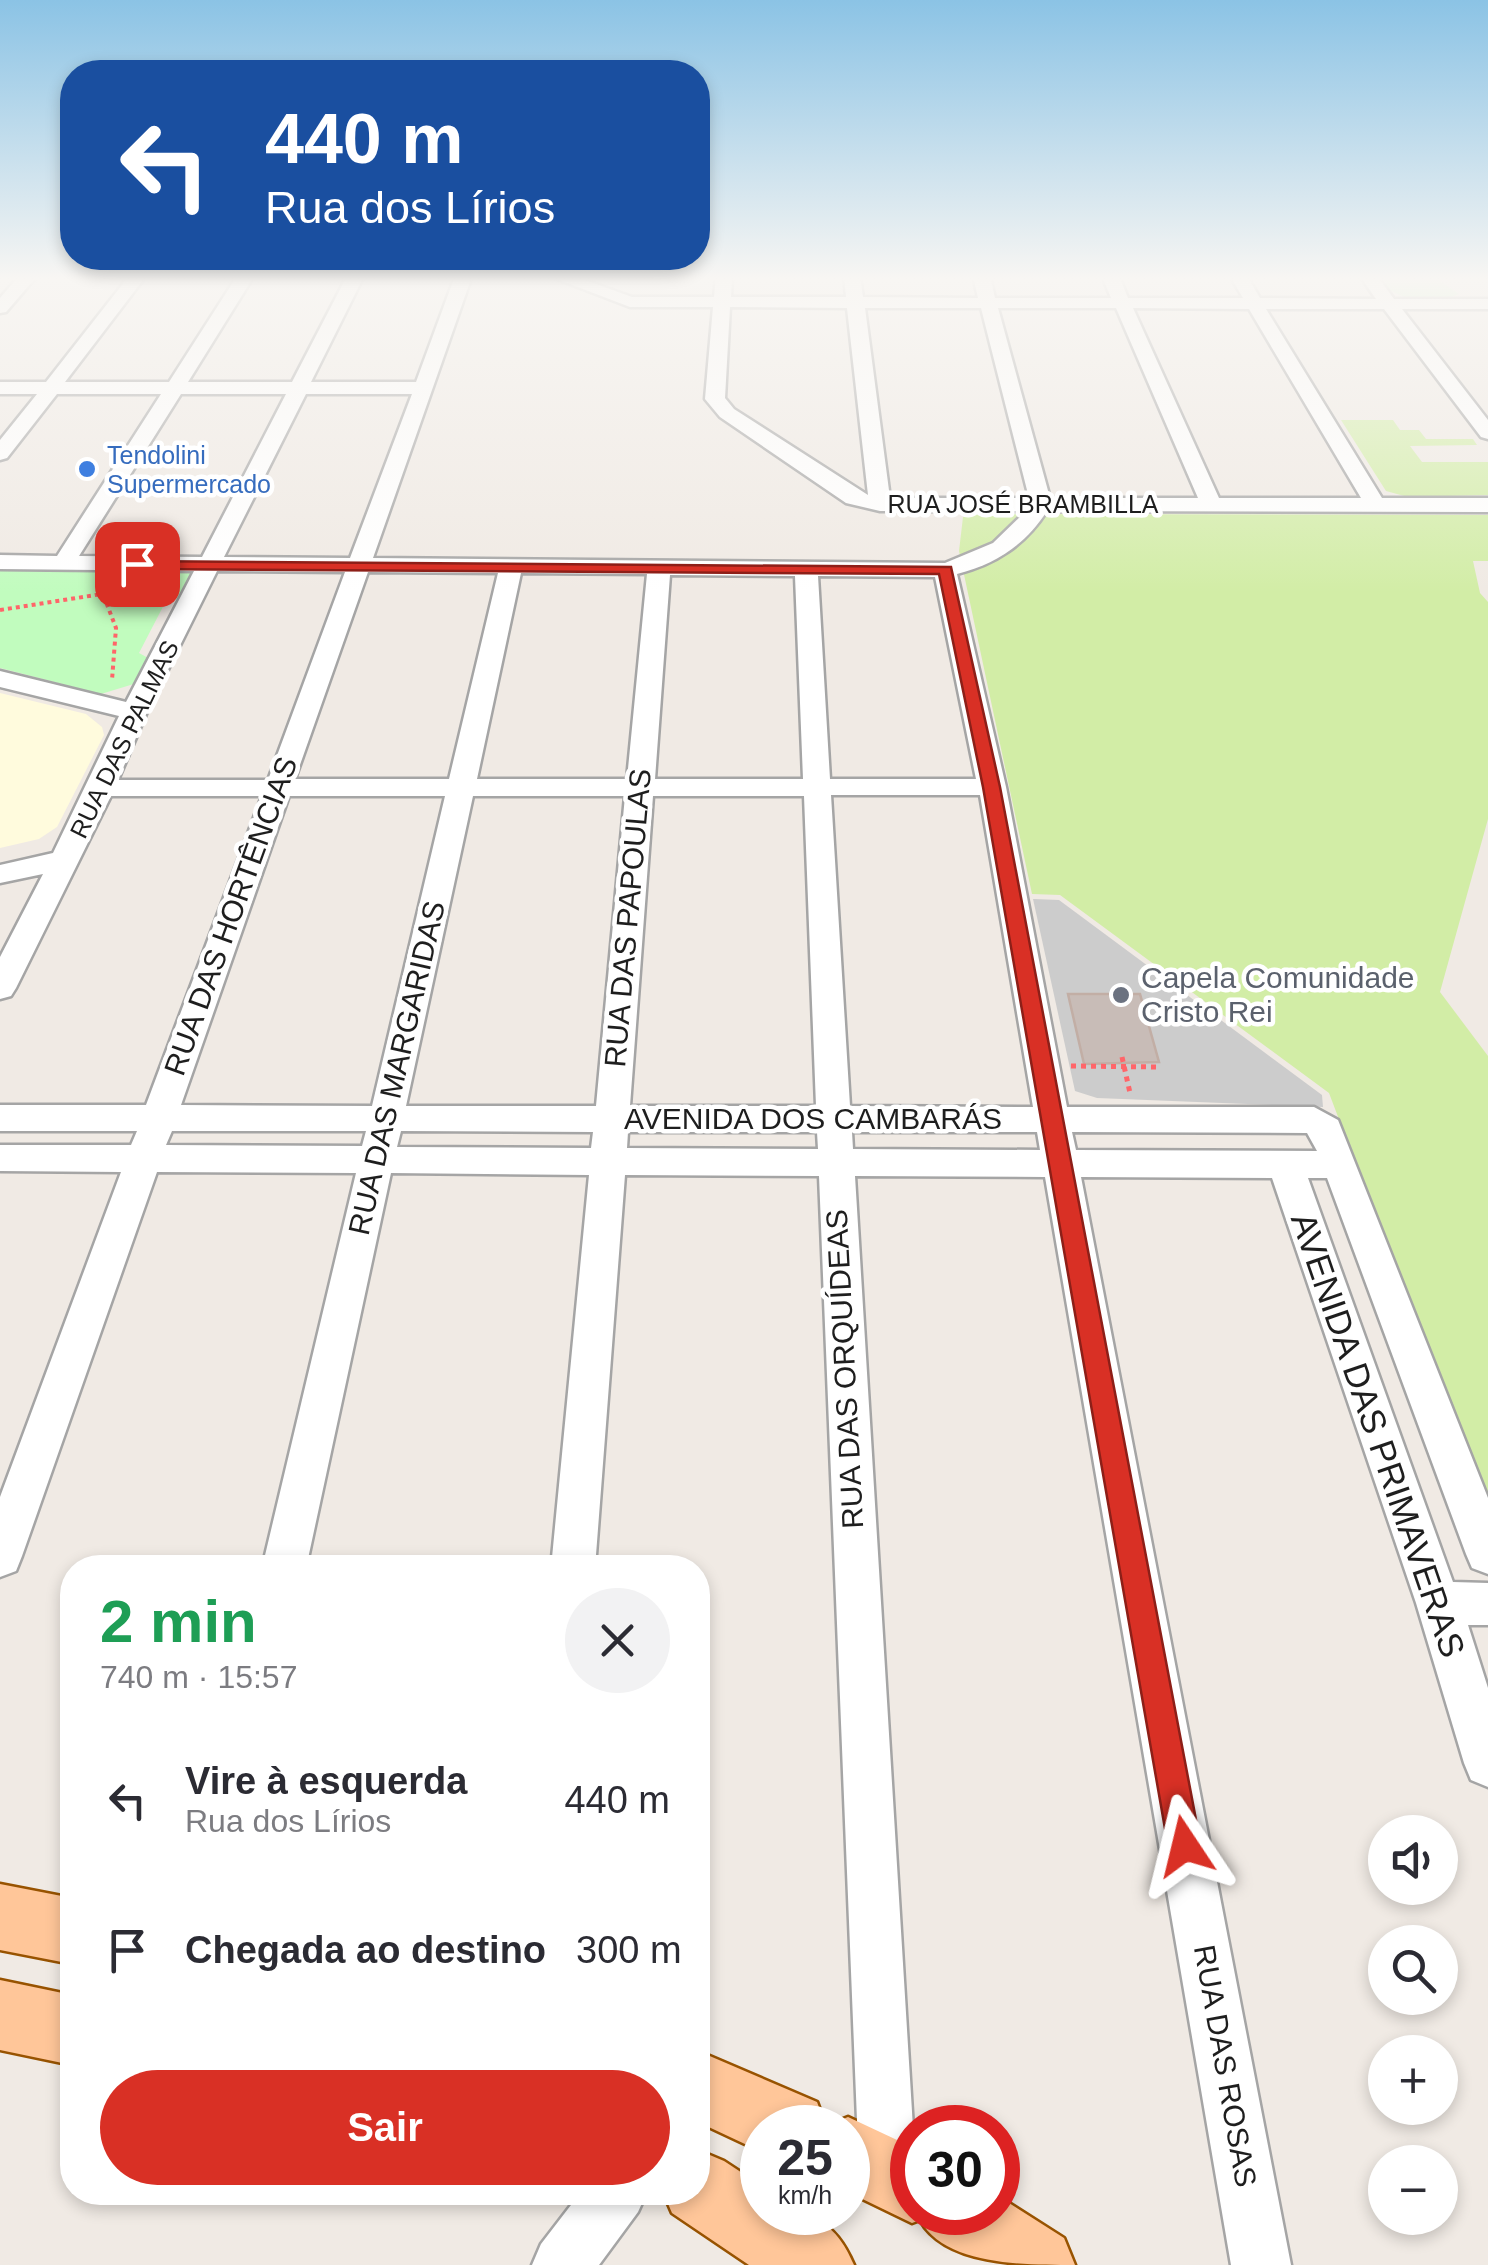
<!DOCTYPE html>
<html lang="pt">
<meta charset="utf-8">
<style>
:root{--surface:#fff;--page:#f2f2f3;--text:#2b2b33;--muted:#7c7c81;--accent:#d93025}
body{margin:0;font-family:Arial,sans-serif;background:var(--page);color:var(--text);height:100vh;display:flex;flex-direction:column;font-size:38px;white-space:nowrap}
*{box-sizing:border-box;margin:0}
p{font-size:32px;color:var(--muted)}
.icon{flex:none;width:55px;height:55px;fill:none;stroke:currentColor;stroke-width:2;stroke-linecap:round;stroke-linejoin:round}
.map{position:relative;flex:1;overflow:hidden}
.details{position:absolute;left:60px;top:1555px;width:650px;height:650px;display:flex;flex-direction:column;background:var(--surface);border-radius:40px;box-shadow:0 5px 15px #0003}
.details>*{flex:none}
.top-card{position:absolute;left:60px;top:60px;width:650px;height:210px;border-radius:40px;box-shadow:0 5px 15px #0003;background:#1a4fa0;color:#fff;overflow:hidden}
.tools{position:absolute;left:1368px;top:1815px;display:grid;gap:20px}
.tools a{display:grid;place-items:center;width:90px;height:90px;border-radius:50%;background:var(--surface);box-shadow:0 5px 15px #0003;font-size:50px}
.speed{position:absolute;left:740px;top:2105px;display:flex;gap:20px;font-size:50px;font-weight:700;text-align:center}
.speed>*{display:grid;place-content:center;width:130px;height:130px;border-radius:50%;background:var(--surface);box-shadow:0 5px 15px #0003;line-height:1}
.speed small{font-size:25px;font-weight:400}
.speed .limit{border:15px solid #d22;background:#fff;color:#111}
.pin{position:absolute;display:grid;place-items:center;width:85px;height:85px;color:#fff;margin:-42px;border-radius:20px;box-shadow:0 5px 15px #0006}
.me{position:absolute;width:110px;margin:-55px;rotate:350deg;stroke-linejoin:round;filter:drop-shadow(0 0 8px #0008)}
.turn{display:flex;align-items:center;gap:35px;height:210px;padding:0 40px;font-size:45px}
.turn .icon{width:130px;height:130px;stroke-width:2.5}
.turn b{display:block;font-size:70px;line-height:85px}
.round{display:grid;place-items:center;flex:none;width:105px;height:105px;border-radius:52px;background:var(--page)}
.head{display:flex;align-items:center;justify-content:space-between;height:170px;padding:0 40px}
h1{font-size:60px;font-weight:800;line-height:75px;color:#1e9e55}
.button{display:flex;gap:20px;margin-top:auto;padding:20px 40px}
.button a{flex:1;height:115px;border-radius:60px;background:var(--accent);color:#fff;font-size:40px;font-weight:800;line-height:115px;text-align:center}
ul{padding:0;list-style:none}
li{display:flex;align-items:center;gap:30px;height:150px;padding:0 40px}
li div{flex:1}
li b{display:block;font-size:38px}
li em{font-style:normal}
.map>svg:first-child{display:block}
</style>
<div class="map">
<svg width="1488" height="2265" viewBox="0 0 1488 2265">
<rect width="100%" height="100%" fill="#f0eae4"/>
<!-- education -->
<path fill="#fffbdd" d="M0,693l86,21 16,13 2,8 -47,92 -18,12 -39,9z"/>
<!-- religious -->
<path fill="#ccc" d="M1033,899l26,1 263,195 1,12 -226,-9 -22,-7z"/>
<!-- grass -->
<path fill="#d2eda6" d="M1341,420h52l7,10h19l7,9h47l4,6 -67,1 12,16h66v33l-80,2 -22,-6z
M978,514l510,1v46h-15l7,32 8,9v217l-48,173 48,64v456l-159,-419 -269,-198 -28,-1 -73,-343 4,-34z"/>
<!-- park -->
<path fill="#c1fcbe" d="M1374,276h59l26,18c-28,12 -65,7 -85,-18z
M0,569h185l10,5 -13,25 -14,-2 -29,56 11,6 -13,24 -36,11 -101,-26z"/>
<!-- building -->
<path fill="#c8bcb7" stroke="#c2aea5" stroke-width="2.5" d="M1068,994h72l19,68 -75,2z"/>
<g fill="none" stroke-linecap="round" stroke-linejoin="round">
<!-- minor casing -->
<g stroke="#a5a5a5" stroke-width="5">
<path id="minor" d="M19,276h18l-31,36 -6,1v-15z
M129,276h17l-81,106h104l68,-106h17l-66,106h104l55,-106h17l-53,106h105l39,-106h17l-99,282 572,5 48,-20 33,-32h-146l-34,-8 -126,-86 -15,-18 8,-92h-83l-81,-31h25l58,21h82l2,-21h16l-1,21h115l-2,-21h16l3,21 115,1 -5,-22h17l5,22h116l-9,-22h17l9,22h115l-13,-22h17l13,22 116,1 -16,-23h17l17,23h94v10h-86l86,111v19l-7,-2 -97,-128h-118l116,189h106v14l-441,-1c-22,34 -51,53 -90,63l49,213 61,320h247l24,13 150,378v76l-16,-6 -6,-14 -139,-376h-19l145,404 35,1v42h-20l20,63v99l-17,-7 -7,-17 -48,-160 -144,-425 -191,-1 210,1088h-60l-186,-1088 -190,-1 58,952 -1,49 -5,13 -20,8 -20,-8 -8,-20 -40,-994 -194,-1 -30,393h-44l38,-393 -198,-2 -85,395h-44l94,-395 -199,-1 -135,384 -6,15 -16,6v-80l121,-325 -121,-1v-26h131l6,-14h-137v-26h146l116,-309h-151l-95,192 -5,8 -11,3v-42l43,-83 -43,9v-18l53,-12 66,-137 -119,-29v-16l126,31 68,-131 -194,-2v-14l57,1 104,-162h-104l-50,64 -7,2v-20l37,-46h-37v-12h46zM730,307l117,1 21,187 -134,-86 -9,-11zM865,308h116l48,190h-139zM998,308h118l82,190h-148zM1133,308l116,1 112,189h-142zM181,394h105l-84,163 -123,-1zM306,394h106l-62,164 -126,-1zM217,571l128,1 -77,208h-150l29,-68zM368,572l130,1 -49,206h-154zM521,573l126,1 -20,205h-150zM670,575l125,1 8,203h-148zM818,576l117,1 41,202h-146zM831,795h149l53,312 -183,-1zM289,796h156l-73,310 -191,-1zM473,796h152l-29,310h-190zM653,796h151l12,310h-186zM172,1131h194l-4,15 -196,-1zM401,1131l192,1 -2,16 -194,-1zM628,1132h189l1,17 -191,-1zM852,1132h185l3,18 -187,-1zM1072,1132l235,1 10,18 -241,-1z
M581,2192h66l-9,20 -39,53h-67l9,-21z"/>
</g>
<!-- major casing -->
<g stroke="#985300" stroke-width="5">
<path id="major" d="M0,1884l72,14v66l-72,-14z
M0,1980l72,15v70l-72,-15z
M698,2051l119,51 9,24 22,-9 64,30v65h86v-16l66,42 11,27c-54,0 -130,0 -155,-45l-8,3 -64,-31v-64h-86v24l-64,-30z
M698,2150l26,11 38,25v26c48,0 72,6 92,53h-105l-77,-52 -9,-21h35z"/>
</g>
<!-- path-far1 -->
<path stroke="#ff6569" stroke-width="4" stroke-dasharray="4 4" stroke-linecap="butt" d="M98,581l18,47 -4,52
M0,610l102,-16"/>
<!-- path -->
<path stroke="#ff6569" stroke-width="5" stroke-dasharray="5 5" stroke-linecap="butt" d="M1122,1057l8,36
M1071,1066l89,1"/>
<!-- minor -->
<use href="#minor" fill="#fff" fill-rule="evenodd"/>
<!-- major -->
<use href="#major" fill="#ffc699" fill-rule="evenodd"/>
</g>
<!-- sky -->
<linearGradient id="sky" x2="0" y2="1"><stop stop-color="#8bc3e5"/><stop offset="0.47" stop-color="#f8f6f3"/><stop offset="1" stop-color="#f8f6f3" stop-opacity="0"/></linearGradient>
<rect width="1488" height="593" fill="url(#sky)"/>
<!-- route -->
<path fill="#d93025" stroke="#8d1f18" stroke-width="2.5" d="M131,561l820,6 49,220 201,1059 -5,12 -11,5 -12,-5 -5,-12 -185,-1059 -44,-213 -802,-5 -8,-5z"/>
<!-- markers -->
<circle fill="#3f7fe0" stroke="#fff" stroke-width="4" cx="87" cy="469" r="10"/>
<circle fill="#6b7280" stroke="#fff" stroke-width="4" cx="1121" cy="995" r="10"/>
<g text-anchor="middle" stroke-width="9" stroke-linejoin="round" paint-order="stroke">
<!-- far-shop labels -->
<g font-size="25" fill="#366cbe" stroke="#fff" text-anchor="start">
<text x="107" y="464">Tendolini<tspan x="107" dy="29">Supermercado</tspan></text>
</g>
<!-- far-street labels -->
<g font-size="25" fill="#1e1e1e" stroke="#fff">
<text x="1023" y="513">RUA JOSÉ BRAMBILLA</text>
<text transform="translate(124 739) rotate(-64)" y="9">RUA DAS PALMAS</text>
</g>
<!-- street labels -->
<g font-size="30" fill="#1e1e1e" stroke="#fff">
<text transform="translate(231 916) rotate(-70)" y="10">RUA DAS HORTÊNCIAS</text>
<text transform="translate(628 918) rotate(-85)" y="10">RUA DAS PAPOULAS</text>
<text transform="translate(397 1068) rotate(-77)" y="10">RUA DAS MARGARIDAS</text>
<text x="813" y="1129">AVENIDA DOS CAMBARÁS</text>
<text transform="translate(845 1369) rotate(-93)" y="10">RUA DAS ORQUÍDEAS</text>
<text transform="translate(1225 2066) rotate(80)" y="10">RUA DAS ROSAS</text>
</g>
<!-- worship labels -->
<g font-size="30" fill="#5b616d" stroke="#fff" text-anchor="start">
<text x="1141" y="988">Capela Comunidade<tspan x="1141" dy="34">Cristo Rei</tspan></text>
</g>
<!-- near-street labels -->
<g font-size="35" fill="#1e1e1e" stroke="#fff">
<text transform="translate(1378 1435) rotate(71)" y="12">AVENIDA DAS PRIMAVERAS</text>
</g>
</g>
</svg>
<div class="tools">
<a><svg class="icon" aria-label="sound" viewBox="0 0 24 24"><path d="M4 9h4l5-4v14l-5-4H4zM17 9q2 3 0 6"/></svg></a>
<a><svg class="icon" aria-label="search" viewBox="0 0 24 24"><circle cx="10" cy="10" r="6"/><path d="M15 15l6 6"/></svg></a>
<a>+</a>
<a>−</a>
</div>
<div class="speed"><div>25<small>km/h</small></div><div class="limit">30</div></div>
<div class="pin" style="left:137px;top:564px;background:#d93025"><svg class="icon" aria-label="arrive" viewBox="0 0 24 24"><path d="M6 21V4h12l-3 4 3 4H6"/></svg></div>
<svg class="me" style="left:1185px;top:1846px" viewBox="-20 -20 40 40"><path d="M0-17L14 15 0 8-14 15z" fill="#d93025" stroke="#fff" stroke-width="4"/></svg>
<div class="top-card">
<div class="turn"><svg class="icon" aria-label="left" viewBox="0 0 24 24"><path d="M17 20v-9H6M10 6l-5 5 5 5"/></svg><div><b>440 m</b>Rua dos Lírios</div></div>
</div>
<section class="details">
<div class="head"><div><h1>2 min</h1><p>740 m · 15:57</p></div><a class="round"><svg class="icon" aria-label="close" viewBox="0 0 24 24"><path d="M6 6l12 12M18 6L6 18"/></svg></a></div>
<ul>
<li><svg class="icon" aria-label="left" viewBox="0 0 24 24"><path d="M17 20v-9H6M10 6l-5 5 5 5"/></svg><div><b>Vire à esquerda</b><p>Rua dos Lírios</p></div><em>440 m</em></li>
<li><svg class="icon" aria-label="arrive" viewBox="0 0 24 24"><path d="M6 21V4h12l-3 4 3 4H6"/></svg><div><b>Chegada ao destino</b></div><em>300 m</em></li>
</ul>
<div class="button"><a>Sair</a></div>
</section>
</div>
